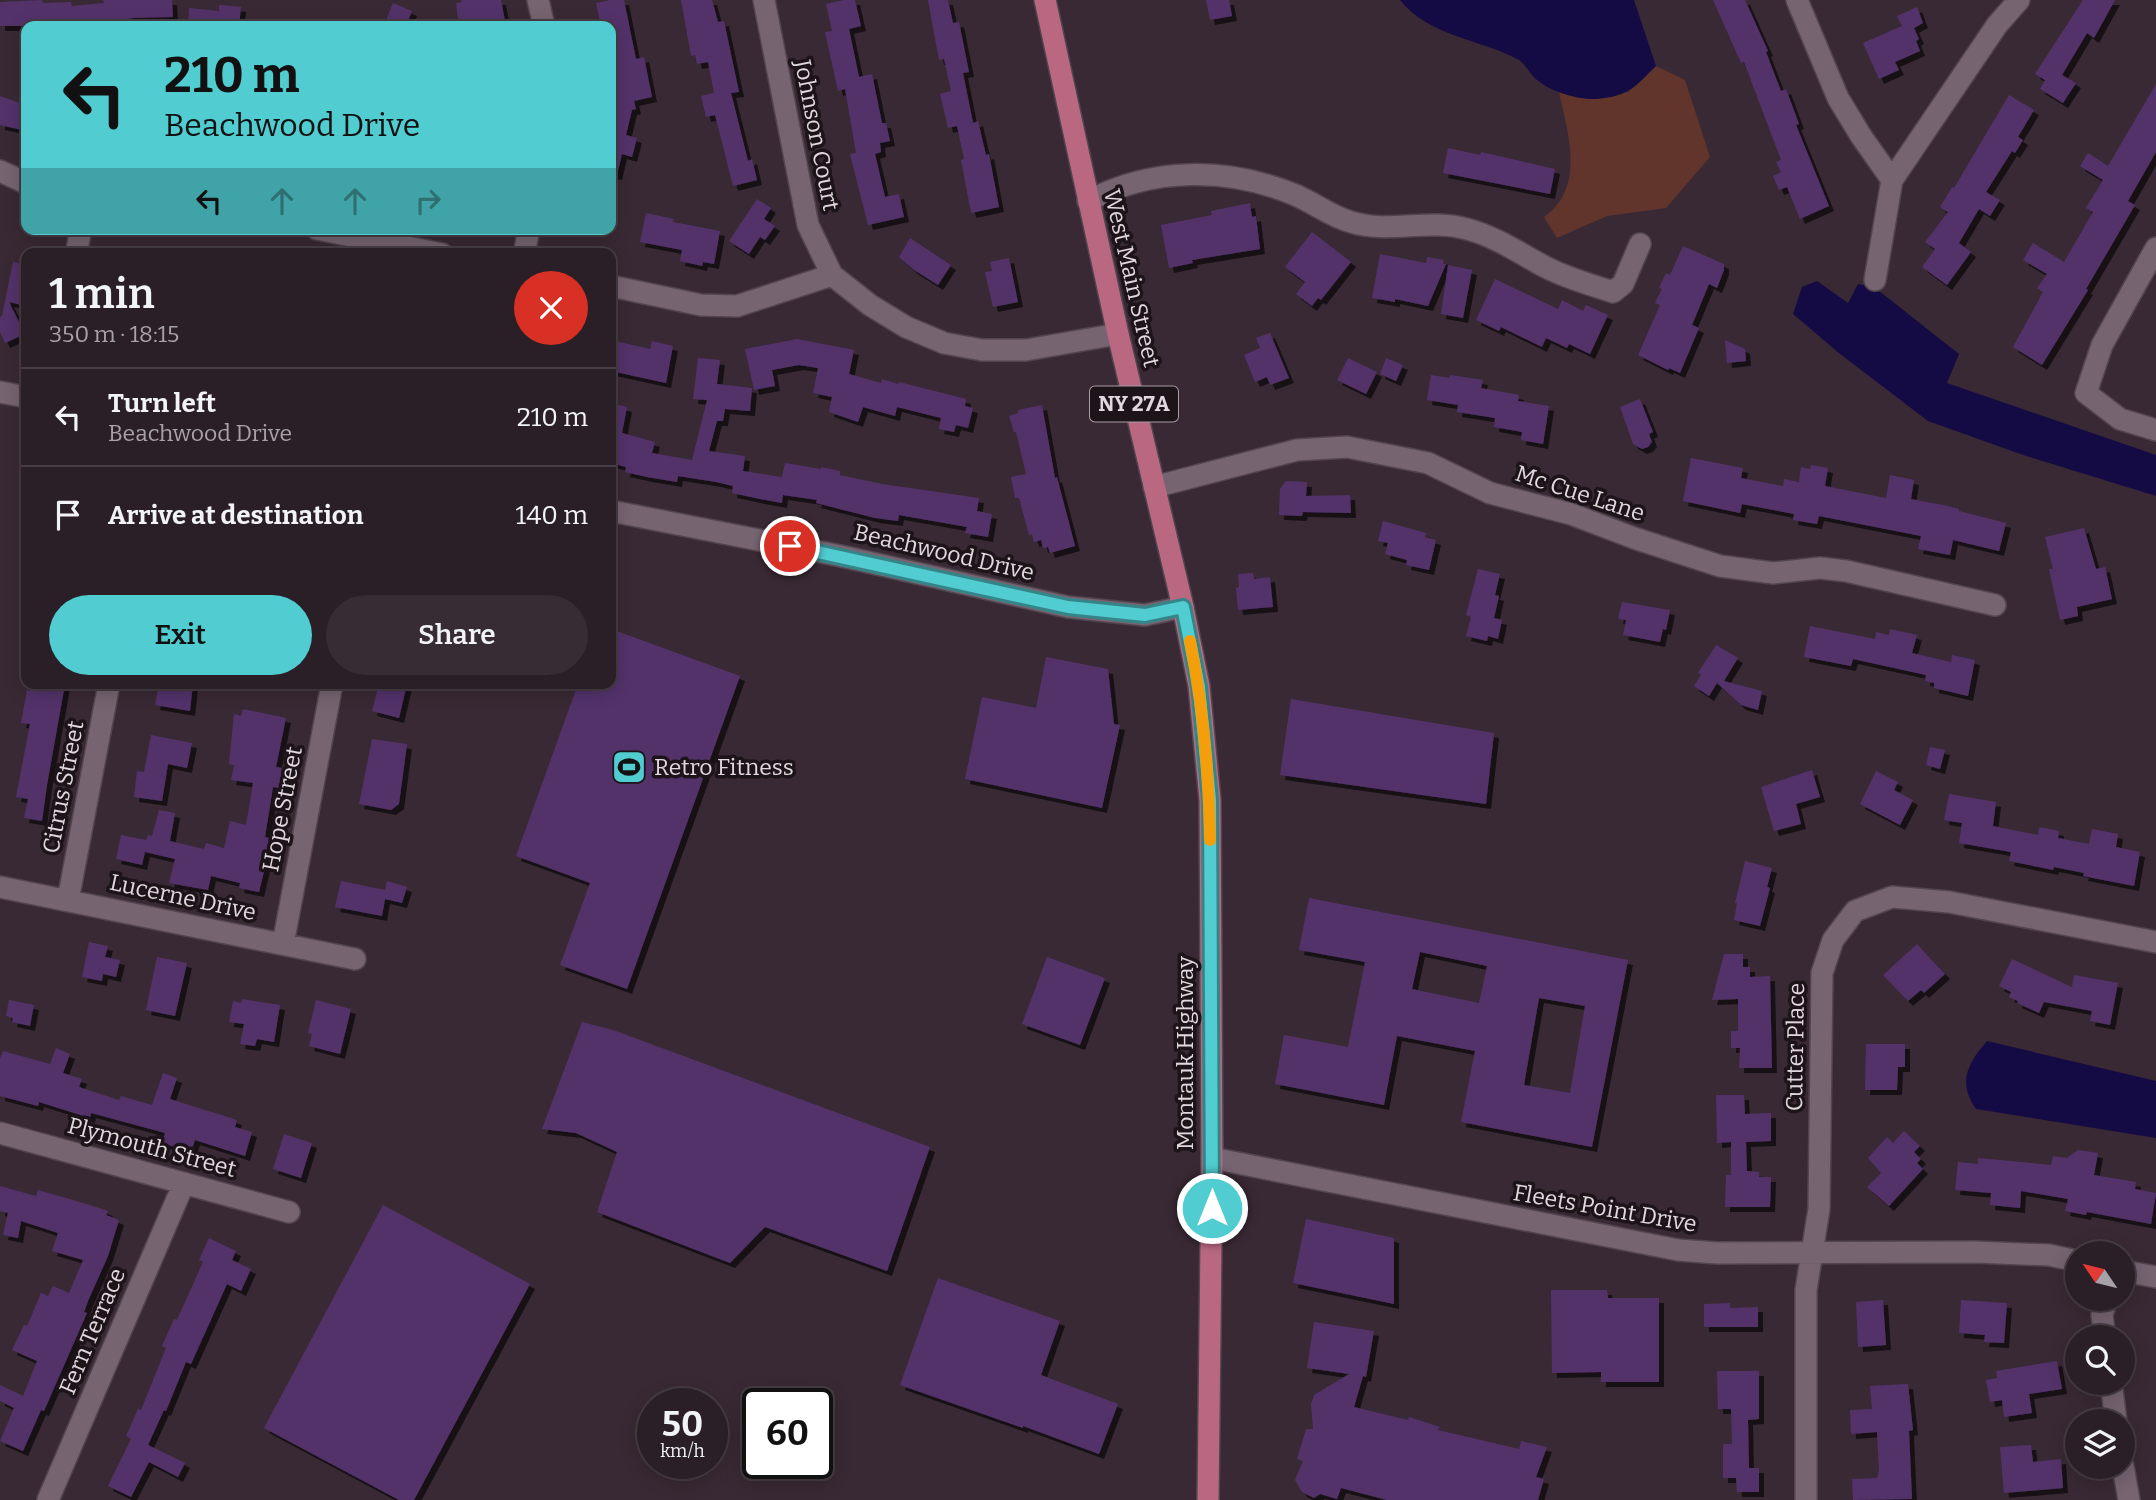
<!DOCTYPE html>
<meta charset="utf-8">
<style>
:root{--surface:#2b1f27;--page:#372c33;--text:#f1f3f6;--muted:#a6a2a7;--line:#473d44;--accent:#51ccd1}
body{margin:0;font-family:Bitter,serif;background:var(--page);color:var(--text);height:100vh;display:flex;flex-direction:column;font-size:26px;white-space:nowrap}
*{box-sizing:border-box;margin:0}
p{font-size:23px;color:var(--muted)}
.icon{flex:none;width:38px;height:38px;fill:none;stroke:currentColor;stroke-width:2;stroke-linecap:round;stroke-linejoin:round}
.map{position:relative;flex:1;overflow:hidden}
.drawer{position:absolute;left:21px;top:248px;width:595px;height:441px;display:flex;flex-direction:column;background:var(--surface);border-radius:14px;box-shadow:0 4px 18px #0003,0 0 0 2px var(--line)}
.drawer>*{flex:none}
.hud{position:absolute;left:21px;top:21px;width:595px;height:214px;border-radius:14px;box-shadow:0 4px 18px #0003,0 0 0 2px var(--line);background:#51ccd1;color:#111;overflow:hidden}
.needle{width:46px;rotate:305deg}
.controls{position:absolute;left:2065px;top:1241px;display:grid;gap:14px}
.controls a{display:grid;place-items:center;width:70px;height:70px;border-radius:50%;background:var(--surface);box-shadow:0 4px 18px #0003,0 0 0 2px var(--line);font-size:35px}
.speed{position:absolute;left:637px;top:1388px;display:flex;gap:14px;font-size:35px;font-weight:700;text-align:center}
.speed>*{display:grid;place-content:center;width:91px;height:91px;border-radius:50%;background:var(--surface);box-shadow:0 4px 18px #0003,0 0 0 2px var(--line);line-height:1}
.speed small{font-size:18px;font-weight:400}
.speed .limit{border:4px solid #111;border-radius:10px;background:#fff;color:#111}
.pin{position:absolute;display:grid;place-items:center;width:60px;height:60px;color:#fff;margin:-30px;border:4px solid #fff;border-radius:50%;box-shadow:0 2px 7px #0007}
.me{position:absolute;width:77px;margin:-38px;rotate:0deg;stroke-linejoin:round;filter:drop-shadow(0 0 5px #0008)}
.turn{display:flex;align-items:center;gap:24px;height:147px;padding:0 28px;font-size:32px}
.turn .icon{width:91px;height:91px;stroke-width:2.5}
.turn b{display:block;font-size:49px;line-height:60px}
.lanes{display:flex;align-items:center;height:66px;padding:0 28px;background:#0003;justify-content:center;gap:35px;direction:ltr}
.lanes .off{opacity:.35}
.round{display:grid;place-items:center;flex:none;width:74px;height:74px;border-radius:37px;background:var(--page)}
.head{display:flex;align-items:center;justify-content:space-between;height:119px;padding:0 28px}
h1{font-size:42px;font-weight:600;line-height:52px}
.action{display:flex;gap:14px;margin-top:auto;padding:14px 28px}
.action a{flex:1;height:80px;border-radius:42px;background:var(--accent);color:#111;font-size:28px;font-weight:600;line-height:80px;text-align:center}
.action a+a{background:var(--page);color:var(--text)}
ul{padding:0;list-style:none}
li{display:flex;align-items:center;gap:21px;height:98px;padding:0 28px;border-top:2px solid var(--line)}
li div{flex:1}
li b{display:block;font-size:26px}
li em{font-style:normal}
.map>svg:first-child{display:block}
</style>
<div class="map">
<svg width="2156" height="1500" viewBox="0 0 2156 1500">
<defs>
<filter id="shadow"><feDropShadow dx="5" dy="5" stdDeviation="0" flood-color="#0009"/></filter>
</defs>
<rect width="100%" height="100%" fill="#392934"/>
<!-- green -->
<path fill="#61352c" d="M1656,66l29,14 25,77 -44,51 -59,8 -50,22 -13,-21c42,-29 24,-84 15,-125l36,7 33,-7z"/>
<!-- water -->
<path fill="#150b44" d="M1400,0h234l22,66c-21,21 -27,30 -59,33 -18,1 -46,-7 -60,-19 -7,-6 -11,-15 -18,-20 -38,-21 -90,-23 -119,-60z
M1817,281l31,22 10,-19 16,3 85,67 -12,29 209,72v41l-130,-40 -98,-35 -88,-67 -47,-40 9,-27z
M1987,1041l169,40v57l-180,-29c-19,-27 -8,-46 11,-68z"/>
<!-- building -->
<path fill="#53326b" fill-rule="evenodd" filter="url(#shadow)" d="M42,0l1,3 28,-1 1,4 32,-3 -1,-3h69l1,17 -39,1 -60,8h-74v-24z
M461,0h40l5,26h-47l-3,-23 6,-1z
M610,0h14l12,59 8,-2 8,40 -18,4 2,8 -4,1 -6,25 11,3 -5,19 -10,-3 -5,21 -6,-1v-52l6,2 -6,-38v-60h-10l-5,-23z
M681,0h31l6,22 6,-1 15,71 -8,1 17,68 4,-2 5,21 -24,6 -18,-71 -9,2 -5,-21 13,-3 -6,-31 -11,2 -2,-9 -4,1z
M844,0h11l6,26 -12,3 10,48 13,-3 10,49h4l4,18 -10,2 1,9 -6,2 10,43 14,-3 5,23 -36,8 -18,-71 6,-1 -11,-64 -7,2 -13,-59 7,-1 -6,-27z
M928,0h20l5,23 6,-1 10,50 -6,1 10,50 5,-2 8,34 3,-1 10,53 -28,6 -10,-53 3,-1 -7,-33 -9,2 -8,-34 11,-3 -7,-32 -5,1z
M1206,0h23l3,16 -22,4z
M1713,0h32l23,51 -2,1 15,39 5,-2 13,35 -3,1 33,81 -29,13 -13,-32 -8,3 -6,-14 8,-4 -5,-10 5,-2 -37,-98 -3,1z
M2083,0h32l-21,38 -7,-5 -25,42 14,8 -13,20 -23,-14 5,-9 -10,-6z
M393,3l19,8 -6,15 -20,-6z
M219,5l22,2 -2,19h-51l1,-18 30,3z
M1917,7l6,16 -9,5 5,11 -3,2 4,10 -25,11 4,8 -20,9 -16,-36 39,-17 -5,-10z
M2156,84v68l-28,49 7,4 -49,84 2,1 -46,75 -29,-18 30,-55 -6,-4 10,-14 -24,-14 10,-17 31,19 29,-50 -7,-4 17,-28 -23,-14 8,-13 20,13z
M2009,95l25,15 -16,27 5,3 -8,13 -3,-2 -26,41 14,8 -10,16 -11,-7 -20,34 12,9 -24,33 -25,-18 13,-18 -10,-7 23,-30 -8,-5 12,-20 2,1z
M0,96l26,9v26l-26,-6z
M1448,148l32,7 1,-3 74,17 -5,25 -107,-21z
M757,199l14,9 -7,11 11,7 -10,14 -5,-3 -11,17 -20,-13z
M1250,203l2,14 4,-1 4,33 -68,11 1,3 -24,5 -8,-43 51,-10 -1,-4z
M646,213l28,6 -1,3 47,9 -6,33 -11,-2 -1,4 -22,-5 2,-11 -42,-8z
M1312,232l39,30 -30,38 -3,-2 -6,8 -16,-12 9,-12 -20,-15z
M910,238l41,27 -13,20 -24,-15 -15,-13z
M1683,246l41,18v6l-7,18 -8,-4 -17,41 7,3 -19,45 -11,-5 -1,2 -30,-15 22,-50 -5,-2 7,-14 -3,-1 7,-15 4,2z
M1380,254l46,9 1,-6 17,3 -1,4h3l-18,42 -33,-7v3l-23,-4z
M1009,258l9,44 -25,5 -8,-35 7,-1 -2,-9z
M13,262l13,3v41l-17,-4 16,32 -20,9 -5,-11v-15l2,-1z
M1448,265l24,5 -9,48 -22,-4z
M1495,279l63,30 4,-9 21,11 3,-6 22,10 -18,39 -21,-10 -2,4 -21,-10 -4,9 -41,-20 -2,4 -23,-11z
M1270,333l19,45 -19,7 -3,-8 -12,5 -11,-27 16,-7 -4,-10z
M797,339l57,11 -5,24 32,9 1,-4 16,5 1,-2 67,17 -1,7 8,2 -5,20 -12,-3 -2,7 -15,-3 2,-11 -44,-11 -2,9 -32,-9 -5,15 -29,-10 3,-15 -19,-4 5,-25 -19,-3 -27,5 3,16 -21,4 -9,-41z
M611,340l39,9 2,-8 21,5 -7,37 -55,-12z
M1725,340l20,9 1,12 -19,2z
M698,358l22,2 -3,24 35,4 -2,23 -25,-2 -2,12h-6l-8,30 36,5 -2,15 39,6 3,-14 36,6v-2l19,4v4l42,9 97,14 -2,13 15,3 -4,23 -23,-4 2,-6 -68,-12 -1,6 -23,-3 -59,-15 1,-3 -34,-5 -1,8 -22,-4 -28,-6 1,-7 -17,-4 -38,-6 -1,6 -30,-5 -22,-5 1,-5 -15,-4v-60l16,4 -5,26 33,9 -3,11 40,7 15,-60 -14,-1z
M1348,358l29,14 -11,22 -29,-14z
M1386,358l17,7 -7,16 -16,-7z
M1431,375l18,3 1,-3 33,5 -2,8 38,7 -1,6 31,5 -6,38 -22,-4 1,-8 -28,-5 1,-9 -38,-6 1,-7 -31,-5z
M1640,399l13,33 -4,2 3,8 -4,5 -6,2 -9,-5 -13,-37z
M1042,405l13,73 2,-1 18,69 -25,7 -2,-6 -5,1 -2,-8 -7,2 -2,-8 -3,1 -10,-37h-4l-4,-21 15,-3 -10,-42h-2l-5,-16 9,-3v-3z
M1691,458l52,10 -2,10 42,8 1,-7 15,3 2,-15 9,2 1,-4 17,3 -3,18 61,12 4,-23 24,5 -3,19 37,7 11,3v2l47,12 -7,28 -46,-11 -3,15 -32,-6 3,-13 -102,-20 -2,8 -24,-4 1,-6 -52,-10 -2,9 -57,-12z
M1286,481l21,1 -1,14 44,-1 1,18 -48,-1 -1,4 -23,-1 1,-26z
M1383,521l43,12 -1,4 11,3 -7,30 -23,-5 1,-5 -22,-6 3,-11 -10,-2z
M2084,528l12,41 9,-2 7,32 -35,8 1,9 -18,4 -11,-51h4l-8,-32z
M1478,569l22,5 -5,21 4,1 -5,22 8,2 -4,19 -10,-3 -1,5 -21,-5 5,-19 -5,-2z
M1253,573l1,6 16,-2 3,30 -35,3 -2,-22 3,-1 -1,-13z
M1622,602l48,8 -4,20 -3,-1 -3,13 -37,-7 3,-15 -8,-1z
M1810,626l65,13 1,-7 13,3 1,-6 27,6 -5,18 39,9 1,-7 23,5 -7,36 -34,-8v-5l-9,-2 1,-6 -73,-16 -2,7 -47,-9z
M611,629l129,47 -113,313 -67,-24 30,-82 -74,-27 62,-172h33z
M1716,645l22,13 -14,23 38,10 -4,19 -17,-5 -24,-22 -8,13 -15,-10 7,-11 -3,-2z
M1046,657l62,12 6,55 6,1 -18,83 -137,-29 17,-82 54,11z
M32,684h33l-18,101 -5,36 -18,-3 4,-19 -12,-2 14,-73 -9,-1 6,-33 3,1z
M159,684h34l-3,27 -35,-6z
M379,684h28l-8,34 -27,-7z
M1291,699l203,34 -8,71 -206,-29z
M243,709l43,9 -10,49 6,1 -3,20 -6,-1 -8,50 4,1 -3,17h2l-9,37 -20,-4 1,-5 -29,-7 -3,14 -39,-7 6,-24 -30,-7 -3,13 -26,-6 5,-24 25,5 2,-5 4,1 7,-26 16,3 -5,28 34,8 2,-6 18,5 6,-27 16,4 7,-42 -22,-3 3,-15 -5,-1 5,-50 7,2z
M151,735l41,8 -5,25 -19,-4 -6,37 -28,-4 3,-26 7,1z
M372,739l35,5 -8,60 -8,6 -32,-6z
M1930,747l15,3 -5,19 -14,-4z
M1812,770l8,27 -24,7 5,20 -27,7 -13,-44z
M1876,771l22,11 -4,8 19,10 -13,25 -40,-21z
M1949,794l47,8 -3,24 45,9 1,-8 20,4 -1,7 31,6 3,-15 26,5 -2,13 24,5 -6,34 -51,-10 1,-3 -30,-6 -1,3 -44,-9 2,-9 -52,-9 3,-20 -18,-3z
M1745,861l27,7 -5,19 3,1 -10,38 -26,-6 3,-17h-2z
M341,881l44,9 2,-9 20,6 -5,16 -17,-4 -3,17 -47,-9z
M1309,898l319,62 -36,187 -131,-25 14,-71 -78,-15 -13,69 -109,-21 9,-49 64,12 17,-85 -66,-12zM1420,952l67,14 -8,37 -67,-14zM1539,998l46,8 -15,87 -46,-8z
M89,942l19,4 -3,11 15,3 -4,17 -13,-3 -1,7 -20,-4z
M1917,944l28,30 -21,19 -3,-3 -13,11 -25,-26z
M1724,954h19v13h7v10l20,-1 2,92h-33l1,-20h-9v-17h7v-32l-26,1z
M157,957l30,6 -12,53 -29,-6z
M1047,957l58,21 -25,67 -58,-21z
M2012,959l60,28 2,-12 44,8 -8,42 -20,-4 2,-10 -48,-9 -5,11 -22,-10 1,-2 -9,-4 2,-5 -12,-6z
M242,999l38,6 -6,37 -17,-3 -2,7 -15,-2 4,-20 -15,-2 4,-21 8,2z
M9,1000l25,5 -4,21 -18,-4 1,-4 -7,-2z
M316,1000l35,9 -11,45 -31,-8 3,-12 -4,-1z
M582,1022l31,8 317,117 -43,124 -122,-44 -35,36 -133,-51 20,-60 -41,-19 -34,-4z
M1866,1044h39v23h-7l-1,23h-32z
M56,1048l14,6 -7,19 19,6 -3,8 40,13 2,-4 31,9 11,-32 14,5 -7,21 67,21 -2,7 17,5 -7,24 -50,-16 -4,12 -29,-9 3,-10 -74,-20 -1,5 -51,-16 -1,4 -38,-10v-37l3,-8 47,13z
M1716,1095h28l1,19 26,-1v28l-25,1 1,29 12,1v5h12l-1,30h-45l1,-32h5v-33l-14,1z
M1904,1131l16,15 -6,6 7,7 -4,4 6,6 -34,37 -22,-19 14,-14 -13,-15 19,-21 6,6z
M284,1134l28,9 -11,35 -28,-9z
M2078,1150l20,3 -4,22 42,7 -1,7 21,4 -5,31 -64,-12 -1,3 -21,-4 3,-12 -47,-8 -1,17 -30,-3 1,-12 -36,-3 3,-28 20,2v-6l73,7 2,-9 14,2z
M0,1186l36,10 2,-6 52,15 18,6 -2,4 13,5 -11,36 -20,45 -4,11 3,1 -43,98 -3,-1 -18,41 -23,-10 14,-33 -14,-7v-16l23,11 14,-35 -25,-11 12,-25 3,1 14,-33 7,3 5,-10 16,7 14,-33 -31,-9 6,-18 -37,-12 -3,17 -15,-3 5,-22 -8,-2z
M383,1205l147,79 -116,216h-15l-135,-72z
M1306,1219l88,19v66l-101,-21z
M209,1238l27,13 -4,9 19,9 -10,22 -14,-7 -36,80 -5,-2 -20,49 -2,-1 -16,35 37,18 -7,14 -29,-15 -18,35 -23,-11 23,-47 -5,-3 12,-27 3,1 25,-62 -4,-2 12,-27 3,1 26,-58 -4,-2z
M938,1278l122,43 -19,54 77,29 -19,50 -76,-28v2l-123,-43z
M1551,1290h56l1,8h51v84h-58v-10l-49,1z
M1883,1300l3,45 -28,2 -2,-45z
M1961,1300l46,3 -3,40 -20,-1 1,-7 -26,-2z
M1730,1303v5l28,-1v20h-54v-23z
M1314,1322l60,9 -8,46 -3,-1 -9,31 54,13 1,-3 31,10 -2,3 81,19 2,-8 26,6 -11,30 8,2 -6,21h-151l-46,-12 -4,11 -17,-5 -6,4 -12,-6 -7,-12 8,-19 -6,-2 9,-30h7l-2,-25 3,-9 35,-21 -42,-6z
M2057,1361l5,28 -33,5 3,19 -28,4 -2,-17 -12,2 -4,-22 11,-2 -1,-7z
M1717,1371h42v48l-11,1 1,48h10v24h-22l-1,-14h-13v-34h9l-1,-35h-13z
M1908,1384l5,46 -4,1 3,68 -59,1 -1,-21 25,-1 2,-8 -2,-38 -26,2 -1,-24 22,-1 -2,-23z
M2031,1445l2,17 28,-3 2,29 -59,5 -4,-46z"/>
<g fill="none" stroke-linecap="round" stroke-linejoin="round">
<!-- street casing -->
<g stroke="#52454e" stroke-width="24">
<path id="street" d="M538,0l6,26
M764,0l44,225 24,50 38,30 36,22 38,16 38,7h44l92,-16
M1797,0l41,98 23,38 31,44
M0,171l26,12
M1088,201c65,-34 138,-34 205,-7 20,8 37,22 58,28 38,12 77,-4 116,7 26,7 48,21 71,34 23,13 50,21 75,29l10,-8 17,-40
M317,229l125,25
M2156,248l-54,97 -16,48 34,26 36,11
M76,254l5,-25
M524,254l5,-25
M1875,280l17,-100 105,-155 22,-25
M611,286l90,19 36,1 95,-31
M0,392l26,5
M1154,487l143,-37 50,-3 81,16 62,30 81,21 63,24 86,28 53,7 47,-5 26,3 149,34
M611,511l230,45 227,51 77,8 38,-8
M0,887l355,72
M68,900l41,-216
M283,944l49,-260
M0,1133l289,79
M1212,1158l466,92 39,3 257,-1 75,3 28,6
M2123,1271l33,6
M2105,1337l-3,-22 5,-17
M2111,1382l5,39
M2123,1466l6,34
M48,1500l136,-317
M1806,1500v-210l13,-81 3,-236 11,-33 22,-29 37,-14 57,5 207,40"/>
</g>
<!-- primary casing -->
<g stroke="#52454e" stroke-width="24">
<path id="primary" d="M1045,0l73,334 65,273 16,79 11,114 2,358 -4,342"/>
</g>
<!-- street -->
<use href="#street" stroke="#766471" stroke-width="21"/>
<!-- primary -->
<use href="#primary" stroke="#ba6882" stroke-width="21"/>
</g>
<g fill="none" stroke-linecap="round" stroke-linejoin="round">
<!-- route casing -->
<g stroke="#358588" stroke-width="18">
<path id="route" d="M790,546l278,61 77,8 38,-8 16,80 11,113 2,408"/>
</g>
<!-- route -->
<use href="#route" stroke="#51ccd1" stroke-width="12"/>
<!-- slow -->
<path stroke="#f59e0b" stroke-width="12" d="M1190,641c13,65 19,132 20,199"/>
</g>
<!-- icons -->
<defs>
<g id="stadium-square" transform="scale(1.75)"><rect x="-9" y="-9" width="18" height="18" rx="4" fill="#51ccd1" stroke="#1c1419"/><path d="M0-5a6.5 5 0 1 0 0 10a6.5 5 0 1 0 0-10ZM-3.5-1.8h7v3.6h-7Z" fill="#111"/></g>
</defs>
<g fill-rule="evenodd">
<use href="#stadium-square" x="629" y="767"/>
</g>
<g text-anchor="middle" stroke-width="7" stroke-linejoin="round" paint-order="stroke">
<!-- shield labels -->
<rect fill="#1c1419" stroke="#a69ca3" stroke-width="2" x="1090" y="386.5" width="88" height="35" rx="5"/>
<g font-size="21" font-weight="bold" fill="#e1d7de">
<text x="1134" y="411">NY 27A</text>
</g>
<!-- street labels -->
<g font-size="23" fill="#e1d7de" stroke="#1c1419">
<text transform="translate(817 135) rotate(79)" y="8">Johnson Court</text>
<text transform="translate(1132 278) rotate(77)" y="8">West Main Street</text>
<text transform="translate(1580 493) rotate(18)" y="8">Mc Cue Lane</text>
<text transform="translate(944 552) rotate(13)" y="8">Beachwood Drive</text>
<text transform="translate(63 787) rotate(-79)" y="8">Citrus Street</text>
<text transform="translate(282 809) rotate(-79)" y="8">Hope Street</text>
<text transform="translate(183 897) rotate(12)" y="8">Lucerne Drive</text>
<text transform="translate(1795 1047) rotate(-89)" y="8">Cutter Place</text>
<text transform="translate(1185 1053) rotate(-90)" y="8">Montauk Highway</text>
<text transform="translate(152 1147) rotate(15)" y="8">Plymouth Street</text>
<text transform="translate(1605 1208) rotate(10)" y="8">Fleets Point Drive</text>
<text transform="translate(92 1331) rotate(-67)" y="8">Fern Terrace</text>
</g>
<!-- poi labels -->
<g font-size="23" fill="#e1d7de" stroke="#1c1419" text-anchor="start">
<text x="654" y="775">Retro Fitness</text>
</g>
</g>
</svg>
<div class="controls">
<a><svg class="needle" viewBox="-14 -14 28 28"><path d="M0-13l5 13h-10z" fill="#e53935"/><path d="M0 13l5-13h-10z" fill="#a6a2a7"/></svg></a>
<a><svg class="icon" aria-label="search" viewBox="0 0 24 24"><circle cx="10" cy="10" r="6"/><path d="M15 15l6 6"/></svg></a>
<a><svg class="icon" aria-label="layers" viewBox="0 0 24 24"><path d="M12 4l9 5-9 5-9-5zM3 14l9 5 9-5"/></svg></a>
</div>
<div class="speed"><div>50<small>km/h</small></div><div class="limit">60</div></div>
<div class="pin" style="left:790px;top:546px;background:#d93025"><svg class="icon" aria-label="arrive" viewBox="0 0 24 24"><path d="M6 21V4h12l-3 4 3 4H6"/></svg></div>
<svg class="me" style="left:1212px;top:1208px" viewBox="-20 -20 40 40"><circle r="17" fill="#51ccd1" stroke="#fff" stroke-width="3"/><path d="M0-11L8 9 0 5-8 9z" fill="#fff"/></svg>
<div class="hud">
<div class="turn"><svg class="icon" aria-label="left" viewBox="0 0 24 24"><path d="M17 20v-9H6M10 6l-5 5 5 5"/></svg><div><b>210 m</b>Beachwood Drive</div></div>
<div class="lanes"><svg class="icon" aria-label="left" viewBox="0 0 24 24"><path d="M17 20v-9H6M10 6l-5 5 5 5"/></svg><svg class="icon off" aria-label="ahead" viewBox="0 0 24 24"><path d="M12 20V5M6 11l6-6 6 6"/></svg><svg class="icon off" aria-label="ahead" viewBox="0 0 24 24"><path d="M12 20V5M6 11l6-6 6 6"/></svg><svg class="icon off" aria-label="right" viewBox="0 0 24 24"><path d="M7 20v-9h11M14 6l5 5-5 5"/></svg></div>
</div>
<section class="drawer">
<div class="head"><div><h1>1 min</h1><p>350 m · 18:15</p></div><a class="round" style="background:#d93025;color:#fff"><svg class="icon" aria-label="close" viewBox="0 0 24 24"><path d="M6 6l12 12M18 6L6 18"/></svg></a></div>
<ul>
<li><svg class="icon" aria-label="left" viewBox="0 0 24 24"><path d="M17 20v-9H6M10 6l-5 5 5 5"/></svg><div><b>Turn left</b><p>Beachwood Drive</p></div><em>210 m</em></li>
<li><svg class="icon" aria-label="arrive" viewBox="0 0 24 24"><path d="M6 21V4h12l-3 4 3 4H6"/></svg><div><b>Arrive at destination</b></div><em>140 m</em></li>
</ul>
<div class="action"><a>Exit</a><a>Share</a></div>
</section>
</div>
